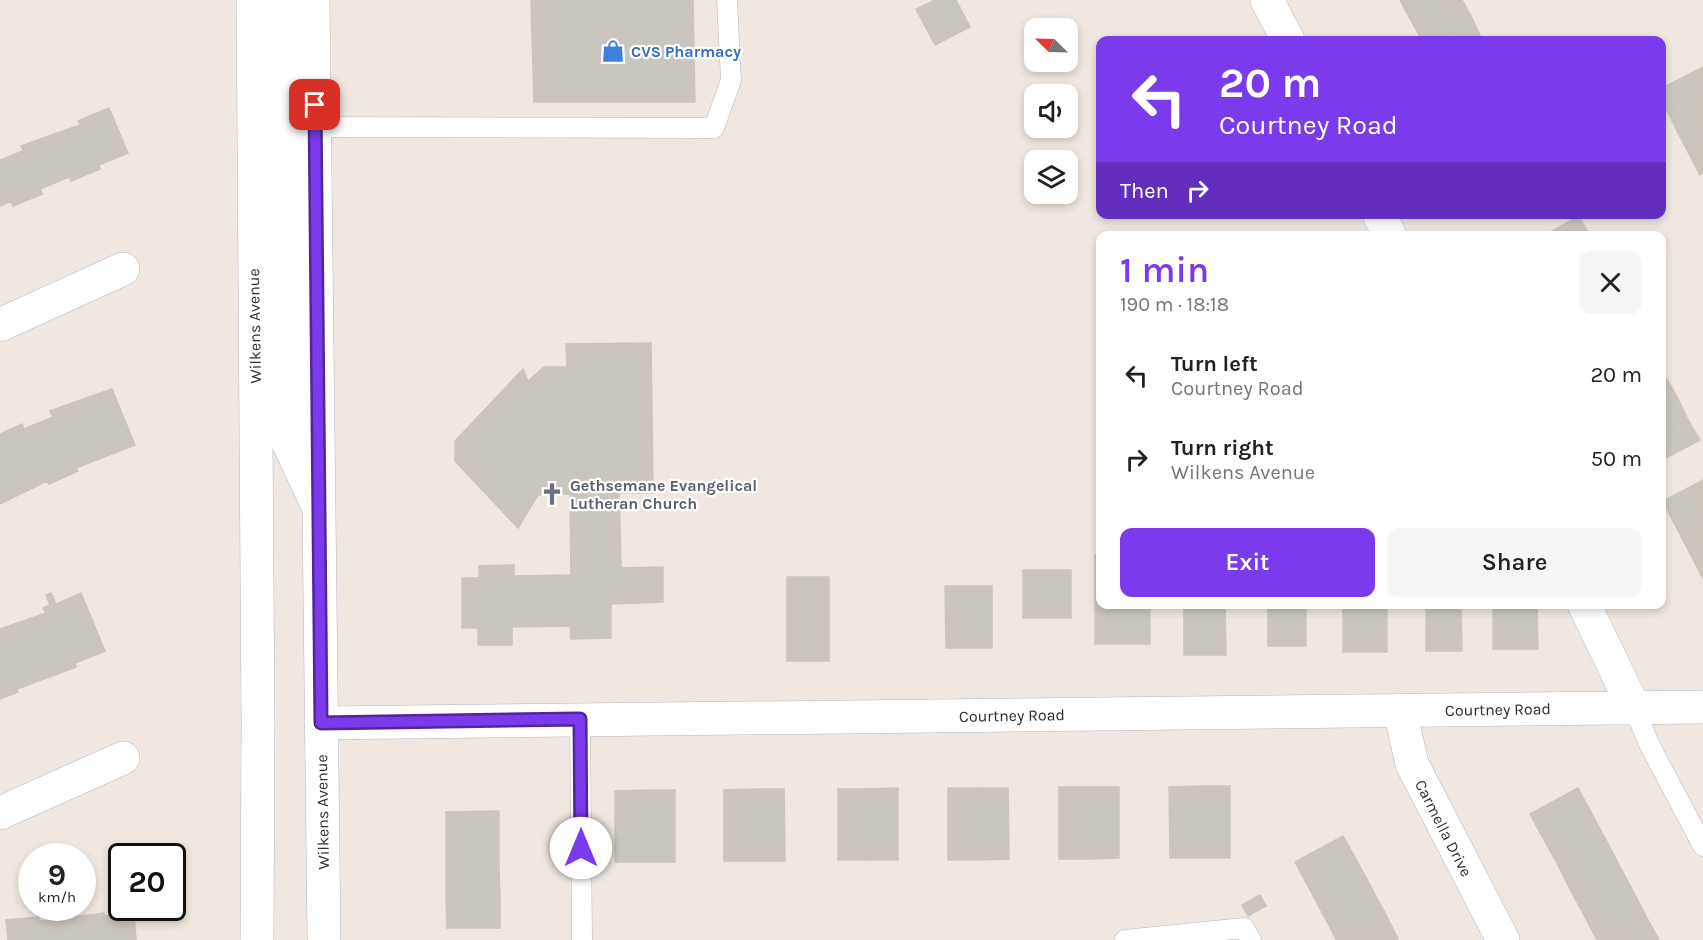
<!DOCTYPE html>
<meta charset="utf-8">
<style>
:root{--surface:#fff;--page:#f6f6f6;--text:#202124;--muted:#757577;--accent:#7c3aed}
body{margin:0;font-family:Karla,sans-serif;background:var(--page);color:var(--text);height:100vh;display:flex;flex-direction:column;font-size:22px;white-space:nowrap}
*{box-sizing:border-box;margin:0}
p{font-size:20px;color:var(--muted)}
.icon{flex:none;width:33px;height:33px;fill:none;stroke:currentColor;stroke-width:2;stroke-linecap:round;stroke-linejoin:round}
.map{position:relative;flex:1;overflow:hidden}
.details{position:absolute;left:1096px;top:231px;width:570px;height:378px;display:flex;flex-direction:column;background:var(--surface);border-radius:12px;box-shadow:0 3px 9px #0003}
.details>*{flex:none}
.top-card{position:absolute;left:1096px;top:36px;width:570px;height:183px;border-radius:12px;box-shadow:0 3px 9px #0003;background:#7c3aed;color:#fff;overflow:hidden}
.needle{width:39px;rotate:293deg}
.buttons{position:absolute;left:1024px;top:18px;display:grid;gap:12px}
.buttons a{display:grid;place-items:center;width:54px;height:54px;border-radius:12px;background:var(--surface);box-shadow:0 3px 9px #0003;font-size:30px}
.speed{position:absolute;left:18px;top:843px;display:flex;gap:12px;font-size:30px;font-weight:700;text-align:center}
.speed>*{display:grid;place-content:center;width:78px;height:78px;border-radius:50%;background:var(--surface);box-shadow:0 3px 9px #0003;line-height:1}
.speed small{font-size:15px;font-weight:400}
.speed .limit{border:3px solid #111;border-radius:9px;background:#fff;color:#111}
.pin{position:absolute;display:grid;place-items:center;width:51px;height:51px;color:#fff;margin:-26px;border-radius:12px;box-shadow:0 3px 9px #0006}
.me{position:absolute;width:66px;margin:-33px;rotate:0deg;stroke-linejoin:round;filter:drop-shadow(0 0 4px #0008)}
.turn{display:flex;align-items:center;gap:21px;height:126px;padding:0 24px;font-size:27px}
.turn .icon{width:78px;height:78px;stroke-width:2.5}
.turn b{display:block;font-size:42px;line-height:51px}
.then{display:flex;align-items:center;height:57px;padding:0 24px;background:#0003;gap:12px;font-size:22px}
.round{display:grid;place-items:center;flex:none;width:63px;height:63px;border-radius:12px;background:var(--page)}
.summary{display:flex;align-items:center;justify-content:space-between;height:102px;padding:0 24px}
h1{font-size:36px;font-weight:600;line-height:45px;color:var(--accent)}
.cta{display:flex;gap:12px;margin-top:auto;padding:12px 24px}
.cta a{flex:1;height:69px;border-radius:12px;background:var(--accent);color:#fff;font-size:24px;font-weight:600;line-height:69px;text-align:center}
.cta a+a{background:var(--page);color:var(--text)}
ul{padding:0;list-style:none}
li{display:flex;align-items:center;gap:18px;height:84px;padding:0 24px}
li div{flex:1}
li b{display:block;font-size:22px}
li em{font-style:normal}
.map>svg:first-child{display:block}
</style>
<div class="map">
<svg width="1703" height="940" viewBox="0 0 1703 940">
<rect width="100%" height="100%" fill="#f0e8e0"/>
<!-- building -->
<path fill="#cbc5bf" stroke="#ccc4b8" stroke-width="1.5" d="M531,0h162l2,102h-161z
M935,0h21l14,27 -35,18 -19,-36z
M1400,0h14l-11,6z
M1414,0h48l-48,26 -11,-20z
M1462,0l11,20 -38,20h-13l-8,-14z
M1473,20l9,20h-47z
M1703,67v27l-35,18 -6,-10v-14z
M1703,94v26l-25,13 -10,-21z
M109,108l19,45 -29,12 1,4 -29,12 -2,-4 -29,12 2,5 -29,12 -2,-5 -11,5v-46l23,-9 -2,-5 59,-21 -2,-4z
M1703,120v27l-14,7 -11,-21z
M1703,147v26l-3,2 -11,-21z
M1579,216l11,20h-47z
M651,343l2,150h-34l2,75 42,-1v35l-52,2v34l-40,1 -1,-13 -58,1v18h-34v-17h-16v-50h17v-12l35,-1v11l57,-1 -1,-81 -32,1 -20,33 -63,-67v-20l68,-72 5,12 16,-14h23l-1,-23z
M1667,379l11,20 -16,9v-26z
M112,389l23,56 -59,23 2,3 -29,13 -2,-3 -47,23v-70l22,-10 2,5 29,-12 -3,-6z
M1678,399l10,21 -26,14v-26z
M1688,420l12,20 -38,20v-26z
M1703,480v26l-30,15 -10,-20z
M1703,506v26l-19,10 -11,-21z
M1703,532v26l-8,5 -11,-21z
M1095,555h6v49h49v40h-55z
M1703,558v21l-8,-16z
M1023,570h48v48h-48z
M787,577h42v84h-42z
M945,586h47v62h-46z
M51,593l5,11 25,-11 24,58 -30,12 1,4 -59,22 1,3 -18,7v-70l46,-16 -3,-5 7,-3 -4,-10z
M1184,604h41l1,51h-42z
M1268,604h38v42h-38z
M1343,604h44v48h-44z
M1426,604h35l1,47h-36z
M1493,604h44l1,45h-45z
M1200,786h30v72h-30z
M1200,786v72h-30l-1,-71z
M1059,787h30v72h-30z
M1089,787h30v71l-30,1z
M898,788v72h-30l-1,-71z
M948,788h30v72h-30z
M978,788h30l1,71 -31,1z
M1578,788l14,26 -48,26 -14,-26z
M754,789h30l1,72h-31z
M754,789v72h-30v-71z
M838,789h29l1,71h-30z
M645,790v72h-30v-71z
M645,790h30v72h-30z
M499,811v29l-53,1v-29z
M1592,814l14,26 -48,25 -14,-25z
M1343,836l14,25 -48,27 -14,-26z
M499,840v29l-53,1v-29z
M1606,840l13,25 -48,26 -13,-26z
M1357,861l14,26 -48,27 -14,-26z
M1619,865l14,26 -48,26 -14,-26z
M499,869l1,30h-54v-29z
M1371,887l14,26 -49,26 -13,-25z
M1633,891l13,25 -43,24h-6l-12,-23z
M1260,895l6,11 -18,10 -6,-11z
M446,899h54v29h-53z
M104,913v3l30,-3 2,27h-128l-2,-20 33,-3v4z
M1385,913l13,26 -2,1 -60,-1z
M1646,916l13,24h-56z"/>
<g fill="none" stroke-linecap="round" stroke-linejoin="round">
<!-- lane casing -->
<g stroke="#b3b6c2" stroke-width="21">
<path id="lane" d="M316,127l398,1 17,-48 -4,-80
M1634,708l16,38 53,100
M580,719l2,221
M1125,940l119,-12 7,12"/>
</g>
<!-- street casing -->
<g stroke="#b3b6c2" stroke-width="34">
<path id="street" d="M1267,0l21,40
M1379,214l11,22
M0,325l123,-56
M1584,604l50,104
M1400,710l12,54 91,176
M321,723l1382,-16
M0,813l123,-55"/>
</g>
<!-- secondary casing -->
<g stroke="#b3b6c2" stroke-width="34">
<path id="secondary" d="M253,0l5,722 -1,218
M284,0l4,442 27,58
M313,0l11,940"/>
</g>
<!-- lane -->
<use href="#lane" stroke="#fff" stroke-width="20"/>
<!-- street -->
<use href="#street" stroke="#fff" stroke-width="33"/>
<!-- secondary -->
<use href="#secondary" stroke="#fff" stroke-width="33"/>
</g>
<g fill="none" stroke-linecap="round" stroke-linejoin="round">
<!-- route casing -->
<g stroke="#51269a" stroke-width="15">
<path id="route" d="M315,105l6,618 259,-4 1,129"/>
</g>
<!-- route -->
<use href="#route" stroke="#7c3aed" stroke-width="10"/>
</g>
<!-- icons -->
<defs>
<g id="shop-bare" transform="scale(1.8)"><path d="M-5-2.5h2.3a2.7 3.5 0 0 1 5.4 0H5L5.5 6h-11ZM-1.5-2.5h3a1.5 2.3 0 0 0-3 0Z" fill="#3f7fe0" stroke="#fff" stroke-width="2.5" paint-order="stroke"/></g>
<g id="church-bare" transform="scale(1.8)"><path d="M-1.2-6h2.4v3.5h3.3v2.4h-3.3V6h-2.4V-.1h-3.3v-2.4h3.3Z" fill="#6b7280" stroke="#fff" stroke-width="2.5" paint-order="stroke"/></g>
</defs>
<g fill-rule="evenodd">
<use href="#shop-bare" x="613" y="51"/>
<use href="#church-bare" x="552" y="494"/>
</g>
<g text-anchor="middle" stroke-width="4.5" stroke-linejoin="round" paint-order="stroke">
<!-- shop labels -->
<g font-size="16" font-weight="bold" fill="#366cbe" stroke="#fff" text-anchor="start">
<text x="631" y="57">CVS Pharmacy</text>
</g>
<!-- street labels -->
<g font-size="16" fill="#2e2e2e" stroke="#fff">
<text transform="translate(254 326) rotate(-91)" y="6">Wilkens Avenue</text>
<text transform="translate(1498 709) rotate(-1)" y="6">Courtney Road</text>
<text transform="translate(1012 715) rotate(-1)" y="6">Courtney Road</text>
<text transform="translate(322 812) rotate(-91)" y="6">Wilkens Avenue</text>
<text transform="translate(1444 828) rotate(63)" y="6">Carmella Drive</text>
</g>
<!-- worship labels -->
<g font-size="16" font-weight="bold" fill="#5b616d" stroke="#fff" text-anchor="start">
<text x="570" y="491">Gethsemane Evangelical<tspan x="570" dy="18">Lutheran Church</tspan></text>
</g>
</g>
</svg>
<div class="buttons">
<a><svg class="needle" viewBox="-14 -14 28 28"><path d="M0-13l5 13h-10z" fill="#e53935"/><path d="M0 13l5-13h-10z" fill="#757577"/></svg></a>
<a><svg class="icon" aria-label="sound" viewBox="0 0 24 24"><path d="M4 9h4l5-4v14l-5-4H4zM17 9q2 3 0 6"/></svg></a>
<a><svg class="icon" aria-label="layers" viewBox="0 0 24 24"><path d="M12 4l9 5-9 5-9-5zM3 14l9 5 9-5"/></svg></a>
</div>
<div class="speed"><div>9<small>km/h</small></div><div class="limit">20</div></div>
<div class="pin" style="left:315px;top:105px;background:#d93025"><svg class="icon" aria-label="arrive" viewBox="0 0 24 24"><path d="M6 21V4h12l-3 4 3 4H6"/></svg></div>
<svg class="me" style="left:581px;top:848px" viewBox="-20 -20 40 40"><circle r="19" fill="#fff"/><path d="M0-13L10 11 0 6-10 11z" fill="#7c3aed"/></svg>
<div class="top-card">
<div class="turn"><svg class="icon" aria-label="left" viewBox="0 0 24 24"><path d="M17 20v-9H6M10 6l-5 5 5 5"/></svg><div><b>20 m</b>Courtney Road</div></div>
<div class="then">Then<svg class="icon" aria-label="right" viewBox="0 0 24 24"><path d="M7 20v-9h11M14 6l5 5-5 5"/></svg></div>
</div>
<section class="details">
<div class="summary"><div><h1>1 min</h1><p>190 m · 18:18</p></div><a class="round"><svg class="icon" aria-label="close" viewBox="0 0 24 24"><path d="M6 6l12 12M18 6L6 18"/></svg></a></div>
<ul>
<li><svg class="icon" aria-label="left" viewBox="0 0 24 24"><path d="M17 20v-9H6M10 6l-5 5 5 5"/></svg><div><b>Turn left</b><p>Courtney Road</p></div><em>20 m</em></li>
<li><svg class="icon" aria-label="right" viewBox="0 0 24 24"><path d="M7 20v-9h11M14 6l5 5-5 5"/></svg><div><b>Turn right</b><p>Wilkens Avenue</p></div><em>50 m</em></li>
</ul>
<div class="cta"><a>Exit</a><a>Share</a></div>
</section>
</div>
